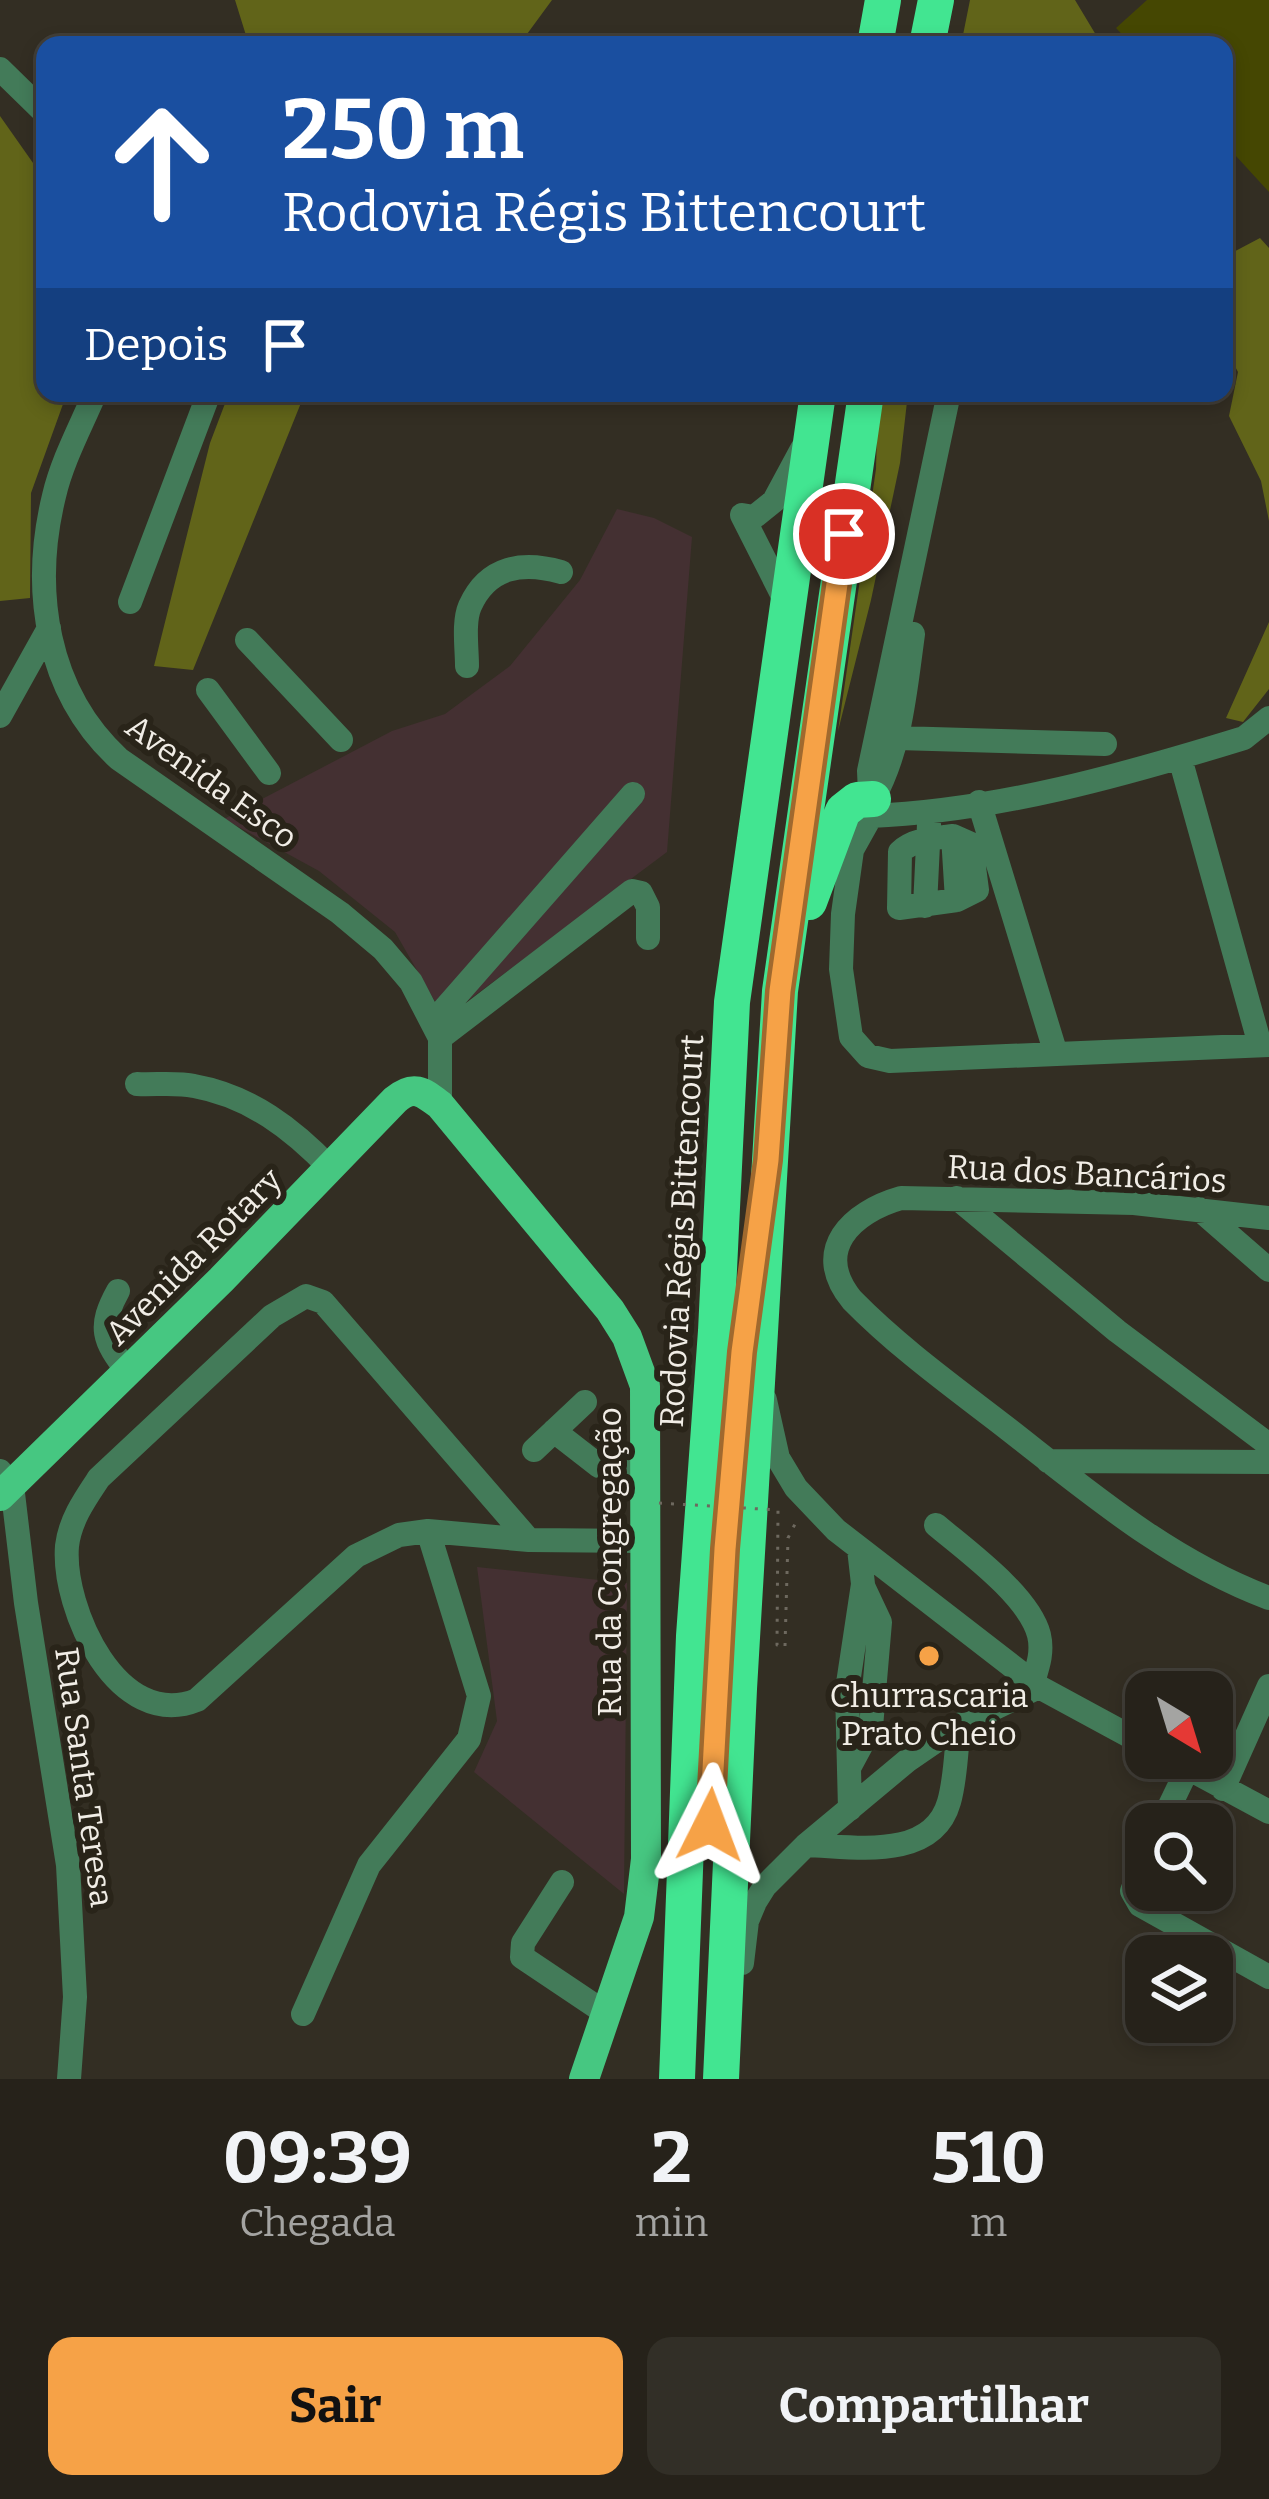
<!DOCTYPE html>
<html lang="pt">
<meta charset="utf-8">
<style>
:root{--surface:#26221a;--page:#322f27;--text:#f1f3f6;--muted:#a4a4a2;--line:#423f39;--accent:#f6a247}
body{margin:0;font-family:Bitter,serif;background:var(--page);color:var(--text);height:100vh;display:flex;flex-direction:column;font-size:45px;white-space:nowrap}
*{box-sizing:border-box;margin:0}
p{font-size:39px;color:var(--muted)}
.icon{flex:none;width:66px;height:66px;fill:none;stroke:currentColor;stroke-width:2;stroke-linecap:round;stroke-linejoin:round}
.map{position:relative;height:2079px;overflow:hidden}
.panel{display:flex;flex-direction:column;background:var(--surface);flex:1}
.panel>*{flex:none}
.guide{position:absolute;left:36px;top:36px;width:1197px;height:366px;border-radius:24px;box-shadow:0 6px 18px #0003,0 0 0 3px var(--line);background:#1a4fa0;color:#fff;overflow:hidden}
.needle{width:78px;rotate:142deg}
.controls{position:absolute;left:1125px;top:1671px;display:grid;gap:24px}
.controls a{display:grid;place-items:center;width:108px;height:108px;border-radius:24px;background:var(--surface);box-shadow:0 6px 18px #0003,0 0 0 3px var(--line);font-size:60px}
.pin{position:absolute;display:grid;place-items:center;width:102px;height:102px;color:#fff;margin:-51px;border:6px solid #fff;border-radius:50%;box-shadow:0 3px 12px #0007}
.me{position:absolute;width:132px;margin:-66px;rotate:3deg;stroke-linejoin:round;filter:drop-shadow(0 0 9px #0008)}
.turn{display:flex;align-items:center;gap:42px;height:252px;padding:0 48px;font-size:54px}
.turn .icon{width:156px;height:156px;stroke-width:2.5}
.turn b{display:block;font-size:84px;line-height:102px}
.then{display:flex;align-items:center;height:114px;padding:0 48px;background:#0003;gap:24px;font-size:45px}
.eta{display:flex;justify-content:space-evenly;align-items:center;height:204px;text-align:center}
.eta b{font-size:72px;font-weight:700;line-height:84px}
.primary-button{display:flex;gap:24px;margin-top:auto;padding:24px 48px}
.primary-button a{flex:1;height:138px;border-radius:24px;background:var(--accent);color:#111;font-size:48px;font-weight:700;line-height:138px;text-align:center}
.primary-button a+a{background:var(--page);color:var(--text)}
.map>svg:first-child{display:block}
</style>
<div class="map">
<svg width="1269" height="2079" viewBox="0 0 1269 2079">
<rect width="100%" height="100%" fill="#332e23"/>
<!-- industrial -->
<path fill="#443032" d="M617,509l37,9 38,19 -25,315 -213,159 -17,-6 -42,-73 -76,-61 -95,-52 168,-88 53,-17 65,-48 70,-86z
M477,1567l150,16 -3,311 -150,-122 23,-51z"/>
<!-- green -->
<path fill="#454702" d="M1147,0h122v192l-45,-49v-98h-92l-16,-17z"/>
<!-- forest -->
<path fill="#616419" d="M235,0h317l-33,45h-270z
M970,0h105l27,45h-141z
M0,116l45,64v213h22l-36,100 -1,105 -30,3z
M1260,238l9,10v273l-8,-40 -32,-65 9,-44 -14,-26v-89z
M229,393h76l-112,277 -39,-4 56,-223z
M878,393h30l-8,70 -29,137 -33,131 38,-262z
M1269,622v67l-26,33 -17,-4z"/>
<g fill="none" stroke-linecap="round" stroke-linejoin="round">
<!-- path -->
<path stroke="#6e695f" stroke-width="3" stroke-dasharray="3 9" stroke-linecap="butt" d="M785,1646l3,-108 10,-20"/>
<!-- minor -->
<path stroke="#437b59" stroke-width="24" d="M0,69l45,44
M95,393c-14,33 -33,68 -41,103 -23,94 -8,196 65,263l221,154 43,36 28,33 29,56v67
M949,393l-80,378 2,45 -19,34 -9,64 -2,55 10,68 17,19 22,5 379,-16
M130,602l79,-209
M786,602l-44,-87 12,2 20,-16 28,-52
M247,640l94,100
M467,666c0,-18 -4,-44 3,-60 18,-40 53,-45 91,-34
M208,690l61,83
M0,716l49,-88
M898,738l207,6
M1180,758l80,287
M873,799c28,-51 32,-107 40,-165
M979,802l77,252
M871,816c126,-5 253,-41 373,-78l25,-20
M953,836l4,64 -58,8 1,-56c13,-13 36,-14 53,-16z
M953,836l18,8 6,46 -20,10
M925,906l4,-82
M434,1021l199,-227
M440,1038l192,-147 9,2 7,14v31
M137,1084c18,1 39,-2 57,2 56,10 99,43 137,83
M957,1198l160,133 152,114
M1199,1209l70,61
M1269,1218l-135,-15 -233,-5c-49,14 -90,52 -49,102 47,48 103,88 156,129 82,64 162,132 261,169
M118,1291c-20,36 -15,49 10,81
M765,1400l13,58 18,30 40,42 203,157 107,58
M554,1431l45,35 45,-4
M534,1450l51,-48
M1048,1461l221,1
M0,1471l12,14 14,118 42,262 7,132 -6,82
M936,1525c31,26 93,71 103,110 4,17 -1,31 -6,47
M529,1540l-206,-238 -17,-6 -34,20 -173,162c-14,21 -29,42 -32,68 -5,63 51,186 130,154l159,-144 43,-21 29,-4 101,9 115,1
M1169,1758l100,54
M850,1766l21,-39 9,-105 -16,-34
M1223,1789l46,-103
M850,1809l-3,-119 16,-106 -4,-35
M1161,1824l27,-56
M806,1845c46,1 126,17 143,-43 7,-24 7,-53 10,-77
M1146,1855l-14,36 8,14 129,72
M562,1882l-39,61 -1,14 85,57
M742,1963l5,-42 8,-19 10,-16 41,-41 102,-85 51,-35 80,-38
M303,2014l66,-149 100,-126 10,-43 -51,-165"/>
<!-- major -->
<path stroke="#46c781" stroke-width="30" d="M0,1496l221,-216 174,-180c19,-16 28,-8 45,5l170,205 17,27 18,49 1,473 -7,58 -55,162"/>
<!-- highway -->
<path stroke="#42e591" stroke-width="36" d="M875,45l8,-45
M927,45l9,-45
M809,902l34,-91 14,-11 16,-1
M677,2079l17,-443 22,-305 16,-329 86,-609
M721,2079l18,-390 41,-698 86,-598"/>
<!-- path-bridge -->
<path stroke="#6e695f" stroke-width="3" stroke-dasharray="3 9" stroke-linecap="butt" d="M659,1503l119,7 -1,135 8,1"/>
</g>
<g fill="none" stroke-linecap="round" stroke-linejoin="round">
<!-- route casing -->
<g stroke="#a0692e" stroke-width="30">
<path id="route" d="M710,1825l15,-276 17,-197 26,-192 12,-169 64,-457"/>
</g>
<!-- route -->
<use href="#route" stroke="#f6a247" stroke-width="21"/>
</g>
<!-- markers -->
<circle fill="#f6a247" stroke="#292419" stroke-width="4.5" cx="929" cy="1656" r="12"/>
<g text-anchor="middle" stroke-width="12" stroke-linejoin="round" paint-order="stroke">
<!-- street labels -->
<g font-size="33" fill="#f1ede6" stroke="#292419">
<text transform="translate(212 781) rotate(36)" y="12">Avenida Esco</text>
<text transform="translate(1087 1173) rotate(3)" y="12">Rua dos Bancários</text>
<text transform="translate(681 1231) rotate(-87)" y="12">Rodovia Régis Bittencourt</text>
<text transform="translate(193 1256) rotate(-45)" y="12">Avenida Rotary</text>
<text transform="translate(609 1562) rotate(-90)" y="12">Rua da Congregação</text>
<text transform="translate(85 1777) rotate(82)" y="12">Rua Santa Teresa</text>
</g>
<!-- poi labels -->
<g font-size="33" fill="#f1ede6" stroke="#292419">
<text x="929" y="1707">Churrascaria<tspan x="929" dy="38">Prato Cheio</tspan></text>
</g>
</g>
</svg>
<div class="controls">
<a><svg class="needle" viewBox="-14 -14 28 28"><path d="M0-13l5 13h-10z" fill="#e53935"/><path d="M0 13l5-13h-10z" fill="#a4a4a2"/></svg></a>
<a><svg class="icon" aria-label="search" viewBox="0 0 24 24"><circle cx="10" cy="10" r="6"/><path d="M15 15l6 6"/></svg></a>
<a><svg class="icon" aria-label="layers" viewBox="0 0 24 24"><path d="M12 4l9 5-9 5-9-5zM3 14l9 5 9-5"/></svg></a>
</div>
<div class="pin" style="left:844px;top:534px;background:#d93025"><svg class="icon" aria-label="arrive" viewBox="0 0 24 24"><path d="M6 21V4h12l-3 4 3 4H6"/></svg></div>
<svg class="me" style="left:710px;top:1825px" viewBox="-20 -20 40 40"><path d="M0-17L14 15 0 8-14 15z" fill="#f6a247" stroke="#fff" stroke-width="4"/></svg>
<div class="guide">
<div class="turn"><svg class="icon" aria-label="ahead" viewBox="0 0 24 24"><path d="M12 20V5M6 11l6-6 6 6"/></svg><div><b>250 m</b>Rodovia Régis Bittencourt</div></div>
<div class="then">Depois<svg class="icon" aria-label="arrive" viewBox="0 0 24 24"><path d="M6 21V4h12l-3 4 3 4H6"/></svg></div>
</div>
</div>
<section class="panel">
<div class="eta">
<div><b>09:39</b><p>Chegada</p></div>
<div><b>2</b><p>min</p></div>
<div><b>510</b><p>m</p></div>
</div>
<div class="primary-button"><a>Sair</a><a>Compartilhar</a></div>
</section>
